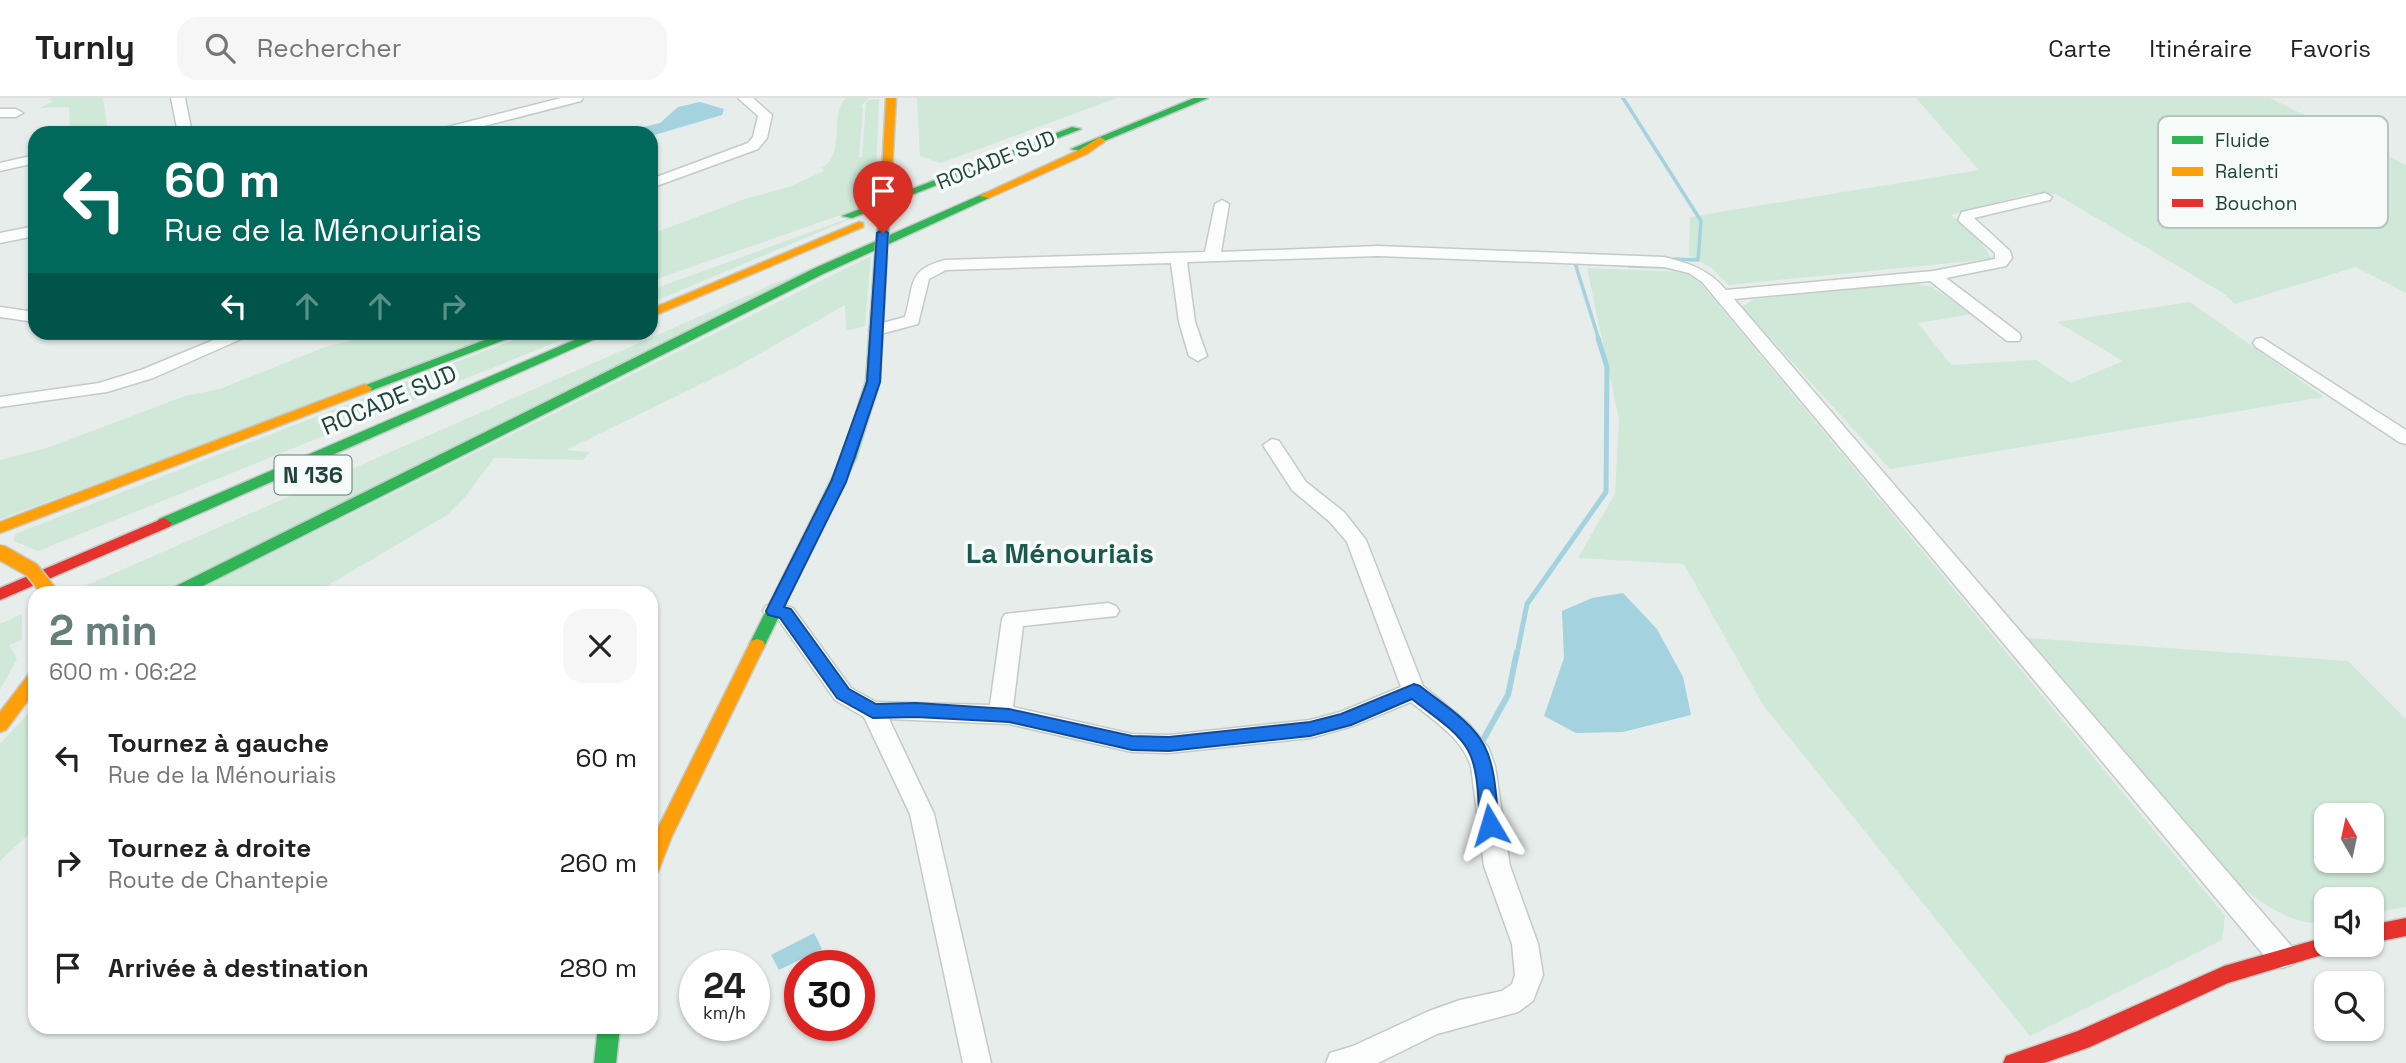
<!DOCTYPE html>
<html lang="fr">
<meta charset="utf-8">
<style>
:root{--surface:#fff;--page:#f6f6f6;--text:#222;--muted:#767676;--line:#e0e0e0;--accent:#667f7a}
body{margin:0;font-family:"Space Grotesk",sans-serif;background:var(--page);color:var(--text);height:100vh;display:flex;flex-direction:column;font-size:26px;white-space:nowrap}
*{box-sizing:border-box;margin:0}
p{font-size:23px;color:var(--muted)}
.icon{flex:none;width:38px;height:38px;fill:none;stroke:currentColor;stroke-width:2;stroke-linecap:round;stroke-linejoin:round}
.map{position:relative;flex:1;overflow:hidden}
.panel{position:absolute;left:28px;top:488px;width:630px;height:448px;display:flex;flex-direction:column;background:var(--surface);border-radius:21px;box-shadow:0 2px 5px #0004}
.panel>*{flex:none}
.top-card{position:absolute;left:28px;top:28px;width:630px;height:214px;border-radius:21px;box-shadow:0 2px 5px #0004;background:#00695c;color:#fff;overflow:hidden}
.needle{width:46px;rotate:351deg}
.controls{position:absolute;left:2314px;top:705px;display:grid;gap:14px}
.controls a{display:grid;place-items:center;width:70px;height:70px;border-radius:14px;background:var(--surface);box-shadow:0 2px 5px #0004;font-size:35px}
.speed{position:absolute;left:679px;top:852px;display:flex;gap:14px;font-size:35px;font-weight:700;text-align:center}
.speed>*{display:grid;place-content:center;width:91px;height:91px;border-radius:50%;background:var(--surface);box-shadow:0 2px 5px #0004;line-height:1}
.speed small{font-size:18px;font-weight:400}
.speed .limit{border:10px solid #d22;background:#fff;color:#111}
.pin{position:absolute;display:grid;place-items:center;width:60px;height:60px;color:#fff;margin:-72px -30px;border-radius:50% 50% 50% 0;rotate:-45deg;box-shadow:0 0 7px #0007}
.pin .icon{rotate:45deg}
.me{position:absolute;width:77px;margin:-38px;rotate:353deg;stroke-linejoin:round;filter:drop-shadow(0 0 5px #0008)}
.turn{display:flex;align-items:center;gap:24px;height:147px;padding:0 21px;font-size:32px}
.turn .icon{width:91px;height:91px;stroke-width:2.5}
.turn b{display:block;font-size:49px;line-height:60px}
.lanes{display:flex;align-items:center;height:66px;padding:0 21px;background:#0003;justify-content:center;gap:35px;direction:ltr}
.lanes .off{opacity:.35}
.round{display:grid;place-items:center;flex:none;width:74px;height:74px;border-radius:21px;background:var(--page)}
.overview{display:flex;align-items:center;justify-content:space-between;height:119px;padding:0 21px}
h1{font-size:42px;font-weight:700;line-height:52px;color:var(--accent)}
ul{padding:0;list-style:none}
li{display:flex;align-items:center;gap:21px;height:105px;padding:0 21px}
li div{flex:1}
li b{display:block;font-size:26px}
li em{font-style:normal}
header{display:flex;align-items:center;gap:42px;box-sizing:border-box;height:98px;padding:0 35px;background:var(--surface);border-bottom:2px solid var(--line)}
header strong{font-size:33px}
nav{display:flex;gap:38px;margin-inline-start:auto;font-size:24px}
.search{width:490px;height:63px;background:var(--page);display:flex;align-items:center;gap:18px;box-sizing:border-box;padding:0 24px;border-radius:21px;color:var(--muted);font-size:26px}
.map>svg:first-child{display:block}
</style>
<header>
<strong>Turnly</strong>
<div class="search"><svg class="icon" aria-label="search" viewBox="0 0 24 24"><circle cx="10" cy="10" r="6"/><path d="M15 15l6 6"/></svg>Rechercher</div>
<nav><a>Carte</a><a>Itinéraire</a><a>Favoris</a></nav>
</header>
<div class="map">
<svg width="2406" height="965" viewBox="0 0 2406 965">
<rect width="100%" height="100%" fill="#e7edea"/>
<!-- green -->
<path fill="#cfe8d8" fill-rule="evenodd" d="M52,0h51l5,35h-38l-1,-26 -29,1 13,-7 -4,-1z
M846,0h23l-8,8 2,2 -4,49h3l4,-54 3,-3 10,-1 -4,100 -14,9 -210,73v-47l94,-35 44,-12 35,-16 -2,-3c24,-13 7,-55 24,-70z
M917,0h200l-176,65 -21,-7z
M1916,0h354l136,67v128l-50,-26 -121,37 -12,-11 -167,-99h-28l-77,21 29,26 12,18 -264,26 -15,-16 -24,-14 1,-38 289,-47z
M874,111l-209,88 -14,5v-12z
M872,143l-707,352h-96z
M871,158l-6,70 -19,5 -1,-26 -109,62 -170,83 24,2 -7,8 -89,-2 -29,39 -18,18 -132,78h-123z
M1587,170l97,4 16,11 525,633 -3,24 -192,96 -267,-331 -79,-141 -106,-6 37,-64 4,-75z
M1914,185l18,4 40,27 -54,9 33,42 85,-5 35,23 52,-22 -66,-39 133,-20 134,95 -434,72 -148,-162 12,-8z
M382,235h123l-505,186v-59l50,-13 135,-51 35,-7 105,-42z
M531,235h48l-541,218 -24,-10 1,-7z
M22,516v26l-13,5 8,14 -17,31v-66z
M2028,540l320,23 58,58v188l-35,6v-13h-45v22c-33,6 -64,-20 -89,-38zM2326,718h45v45h-45z
M35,608v122l-35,33v-117z"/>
<!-- water -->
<path fill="#a4d2df" d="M700,4l24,7 -2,6 -71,21v-3h-33l42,-10 18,-16z
M1623,495l34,36 26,48 8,38 -68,17 -47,1 -32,-17 20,-58 -2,-47 30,-13z
M814,835l8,16 -43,21 -8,-15z"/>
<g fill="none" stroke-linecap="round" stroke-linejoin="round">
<!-- stream-far2 -->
<path stroke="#a4d2df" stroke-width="3.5" d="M1623,0l78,123 -3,39 -24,-1
M1581,165h-6l24,77
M1629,168l40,1"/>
<!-- stream-far1 -->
<path stroke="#a4d2df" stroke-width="5" d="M1517,556l10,-50 79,-112 1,-125 -9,-29"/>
<!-- stream -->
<path stroke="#a4d2df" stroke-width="6" d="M1483,642l25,-45 9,-43"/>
<!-- street casing -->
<g stroke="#c4cac7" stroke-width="3">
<path id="street" d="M171,0h14l7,35h-14z
M561,0h22l-2,3 -124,32h-23l2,-3z
M738,0h15l19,17 -5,23 -9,11 -107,39v-9l97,-36 5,-6 5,-21z
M0,11h16l7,4 -7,4h-16z
M35,57v8l-35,8v-8z
M2045,95l7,4 -2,3 -76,18 36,33 2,7 -6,8 -60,12 73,55 2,4 -2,4h-12l-77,-60 -196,18 558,648 4,9 -4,9 -10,3 -10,-3 -570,-683 -13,-9 -25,-6 -286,-11 -191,6 8,60 12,34 -9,5 -9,-5 -10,-34 -8,-59 -225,7 -17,9 -11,45 -41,11 -8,-5 2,-4 34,-9c10,-32 1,-47 40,-57l260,-8 10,-48 7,-4 7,4 -8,48 157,-6 286,11c27,7 44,12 62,33l207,-19 62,-12v-6l-34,-30 -3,-3 4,-8z
M35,128v10l-35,7v-10z
M0,209l35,5v10l-35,-5z
M233,234h24l-104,46 -46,14 -107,15v-10l99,-14 42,-13z
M2262,240l144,92v14l-7,-2 -143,-95 -3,-4 3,-4z
M1272,341l7,2 27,41 38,30 22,28 57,146 45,37 20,24 7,19 15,100 28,78 5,31 -10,26 -15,11 -81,22 -59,29h-52l4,-10 23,-7 76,-35 31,-11 42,-9 10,-7 3,-9 -3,-31 -28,-78 -13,-100c-10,-29 -37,-45 -60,-64l-58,24 -43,12 -141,15 -37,-1 -123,-28 -120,-5 45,95 57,249h-28l-53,-249 -46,-97 -29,-17 -57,-81 -12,-3 -3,-5 3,-5 8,-3 19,5 58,80 25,14 114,3 12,-86 3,-5 103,-11 8,3 3,5 -3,5 -93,10 -10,81 119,27 37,1 141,-15 30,-8 61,-25 -54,-145 -17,-20 -38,-32 -29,-45z"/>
</g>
<!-- fast casing -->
<g stroke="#c3cbc8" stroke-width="3">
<path id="fast" d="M1194,0h14l-128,53 -9,-2z
M1072,29l9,2 -229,89 -10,-2z
M985,95l6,3 -2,2 -166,76 -634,319h-21l2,-4 645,-321z
M881,152l6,4 -7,127 -24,77 -91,187 -2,4h-12l-2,-4 93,-187 24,-77 9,-127z
M506,234h19l-155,59h-10l-2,-3z
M593,234h18l-442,195 -5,1 -8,-5 3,-4z
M598,929h22l-4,36h-22z"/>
</g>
<!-- slow casing -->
<g stroke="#c3cbc8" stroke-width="3">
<path id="slow" d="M886,0h10l-5,94 -5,3 -5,-3z
M1100,39l5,3 -1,2 -17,12 -98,44 -10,-2 100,-46z
M859,124l4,1v4l-212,90v-8z
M365,286l7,4 -2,3 -370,142v-11z
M757,541l6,2 2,4 -93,191 -14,36 -7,2v-32l3,-6 95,-191 2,-4z
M35,574v19l-29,39 -6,2v-20l29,-38z"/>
</g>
<!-- jam casing -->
<g stroke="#c3cbc8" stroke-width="3">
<path id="jam" d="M164,420l8,5 -3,4 -169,73v-12z
M2406,820v18l-35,7v-18z
M2326,839v8h12l-3,6 -107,32 -138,64 -46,16h-41l3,-7 72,-25 146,-65z"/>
</g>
<!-- street -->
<use href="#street" fill="#fbfcfc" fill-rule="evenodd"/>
<!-- fast -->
<use href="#fast" fill="#30b455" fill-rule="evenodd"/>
<!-- slow -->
<use href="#slow" fill="#ff9f0a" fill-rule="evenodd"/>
<!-- jam -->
<use href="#jam" fill="#e5322d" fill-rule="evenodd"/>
<!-- fast-bridge casing -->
<g stroke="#c3cbc8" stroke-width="14" stroke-linecap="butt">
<path id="fast-bridge" d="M881,156l5,-62"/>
</g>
<!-- slow-bridge casing -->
<g stroke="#c3cbc8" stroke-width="18" stroke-linecap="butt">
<path id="slow-bridge" d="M0,454l32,18 18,23"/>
</g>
<!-- fast-bridge -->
<use href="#fast-bridge" stroke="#30b455" stroke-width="11"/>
<!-- slow-bridge -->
<use href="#slow-bridge" stroke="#ff9f0a" stroke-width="15"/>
</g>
<!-- route -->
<path fill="#1a73e8" stroke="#114b97" stroke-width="2" d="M883,132l5,3 -8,149 -34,100 -62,125 7,2 58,80 27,15 40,-1 93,6 123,27 37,1 141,-15 31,-8 73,-30 6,2c21,17 51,35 64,59 12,23 12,54 15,80l-3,5 -6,3 -7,-3 -3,-5c-2,-23 -1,-55 -12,-75 -12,-21 -38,-36 -56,-51l-61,26 -41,11 -141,15 -37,-1 -123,-28 -93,-5 -43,1 -36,-20 -57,-80 -12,-3 -2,-4 65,-129 36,-100 10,-149z"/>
<g text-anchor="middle" stroke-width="7" stroke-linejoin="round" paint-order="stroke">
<!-- far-street labels -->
<g font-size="21" fill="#21443d" stroke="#f6fbf9">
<text transform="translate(996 62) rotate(-22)" y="7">ROCADE SUD</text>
</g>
<!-- shield labels -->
<rect fill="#f6fbf9" stroke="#617b75" stroke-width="2" x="274.5" y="357.5" width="77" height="39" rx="5"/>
<g font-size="23" font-weight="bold" fill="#21443d">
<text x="313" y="385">N 136</text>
</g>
<!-- street labels -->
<g font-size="24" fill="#21443d" stroke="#f6fbf9">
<text transform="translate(389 302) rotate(-23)" y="8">ROCADE SUD</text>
</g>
<!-- quarter labels -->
<g font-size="28" font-weight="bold" fill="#1a594e" stroke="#f6fbf9">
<text x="1060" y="465">La Ménouriais</text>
</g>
</g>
<!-- legend -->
<rect x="2158" y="18" width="230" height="112" rx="10" fill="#f6fbf9" stroke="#b6c4c1" stroke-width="2"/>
<rect x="2172" y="38" width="31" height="8" fill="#30b455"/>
<rect x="2172" y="69" width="31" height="9" fill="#ff9f0a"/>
<rect x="2172" y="101" width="31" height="8" fill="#e5322d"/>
<g font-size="19" fill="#21443d">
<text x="2215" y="49">Fluide</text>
<text x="2215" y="80">Ralenti</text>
<text x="2215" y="112">Bouchon</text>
</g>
</svg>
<div class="controls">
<a><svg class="needle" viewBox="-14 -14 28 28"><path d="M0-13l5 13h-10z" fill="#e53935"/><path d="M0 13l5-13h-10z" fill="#767676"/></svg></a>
<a><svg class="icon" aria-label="sound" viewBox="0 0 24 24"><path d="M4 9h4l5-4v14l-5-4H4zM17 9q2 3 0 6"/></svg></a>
<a><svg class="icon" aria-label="search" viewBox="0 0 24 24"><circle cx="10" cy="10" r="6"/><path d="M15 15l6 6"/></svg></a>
</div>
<div class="speed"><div>24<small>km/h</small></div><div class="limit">30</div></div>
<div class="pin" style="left:883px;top:135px;background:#d93025"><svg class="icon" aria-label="arrive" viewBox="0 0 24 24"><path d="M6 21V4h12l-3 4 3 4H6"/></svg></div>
<svg class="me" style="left:1490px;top:727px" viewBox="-20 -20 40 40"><path d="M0-17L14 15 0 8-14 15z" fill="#1a73e8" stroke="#fff" stroke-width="4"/></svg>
<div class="top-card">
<div class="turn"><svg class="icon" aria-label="left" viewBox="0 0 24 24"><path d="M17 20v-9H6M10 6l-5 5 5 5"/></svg><div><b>60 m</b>Rue de la Ménouriais</div></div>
<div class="lanes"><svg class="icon" aria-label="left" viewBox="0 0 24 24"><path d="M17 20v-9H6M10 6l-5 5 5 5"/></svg><svg class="icon off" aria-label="ahead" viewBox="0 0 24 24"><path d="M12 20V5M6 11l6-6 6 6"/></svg><svg class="icon off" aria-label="ahead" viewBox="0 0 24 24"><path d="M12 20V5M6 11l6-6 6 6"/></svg><svg class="icon off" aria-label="right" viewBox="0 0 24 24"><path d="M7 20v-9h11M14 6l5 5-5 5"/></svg></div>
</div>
<section class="panel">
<div class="overview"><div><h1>2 min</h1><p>600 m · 06:22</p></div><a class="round"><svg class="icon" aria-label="close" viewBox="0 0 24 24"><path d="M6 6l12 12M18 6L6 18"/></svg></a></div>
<ul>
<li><svg class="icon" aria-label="left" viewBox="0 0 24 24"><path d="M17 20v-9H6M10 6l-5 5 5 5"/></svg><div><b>Tournez à gauche</b><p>Rue de la Ménouriais</p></div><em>60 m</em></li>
<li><svg class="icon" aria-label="right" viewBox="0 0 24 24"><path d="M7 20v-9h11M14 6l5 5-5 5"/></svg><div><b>Tournez à droite</b><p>Route de Chantepie</p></div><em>260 m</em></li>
<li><svg class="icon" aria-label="arrive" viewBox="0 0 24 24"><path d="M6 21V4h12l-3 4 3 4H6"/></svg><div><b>Arrivée à destination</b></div><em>280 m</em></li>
</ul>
</section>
</div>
